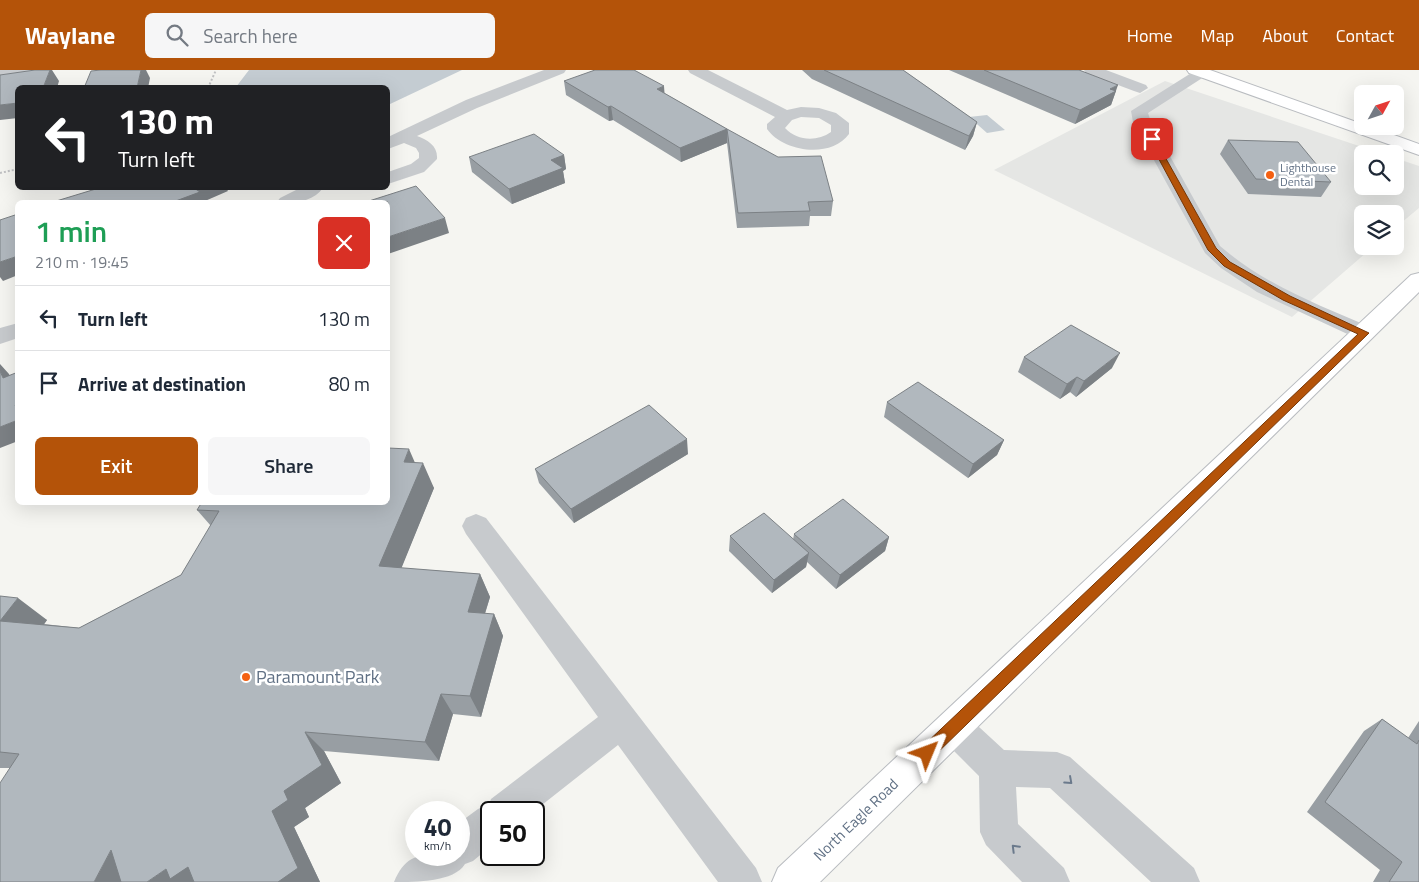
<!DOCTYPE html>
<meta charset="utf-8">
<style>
:root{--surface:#fff;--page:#f6f6f7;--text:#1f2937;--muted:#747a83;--line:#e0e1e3;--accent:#b45309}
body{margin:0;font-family:"Titillium Web",sans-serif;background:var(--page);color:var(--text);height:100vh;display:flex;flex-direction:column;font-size:19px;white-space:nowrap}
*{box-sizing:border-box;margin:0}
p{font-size:16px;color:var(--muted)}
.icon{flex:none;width:28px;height:28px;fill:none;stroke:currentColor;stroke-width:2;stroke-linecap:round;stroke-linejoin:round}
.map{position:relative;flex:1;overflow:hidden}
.sheet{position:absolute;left:15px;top:130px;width:375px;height:305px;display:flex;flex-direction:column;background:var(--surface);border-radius:8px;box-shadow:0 5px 20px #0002}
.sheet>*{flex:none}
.banner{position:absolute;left:15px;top:15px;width:375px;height:105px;border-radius:8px;box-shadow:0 5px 20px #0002;background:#202124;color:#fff;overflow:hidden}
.needle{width:32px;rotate:50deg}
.fabs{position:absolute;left:1354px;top:15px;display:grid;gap:10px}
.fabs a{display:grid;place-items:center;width:50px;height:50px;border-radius:8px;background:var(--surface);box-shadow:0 5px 20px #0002;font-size:25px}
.speed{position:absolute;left:405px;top:731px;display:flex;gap:10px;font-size:25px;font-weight:700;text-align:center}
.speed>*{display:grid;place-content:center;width:65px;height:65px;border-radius:50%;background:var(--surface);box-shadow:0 5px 20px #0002;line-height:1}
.speed small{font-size:12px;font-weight:400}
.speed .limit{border:2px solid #111;border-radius:8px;background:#fff;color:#111}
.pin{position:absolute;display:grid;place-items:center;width:42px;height:42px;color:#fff;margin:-21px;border-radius:10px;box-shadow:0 2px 8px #0006}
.me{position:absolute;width:55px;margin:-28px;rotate:46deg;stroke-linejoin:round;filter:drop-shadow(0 0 4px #0008)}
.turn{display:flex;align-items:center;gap:18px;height:105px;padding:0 20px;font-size:22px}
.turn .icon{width:65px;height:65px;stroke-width:2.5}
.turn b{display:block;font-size:35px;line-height:42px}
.round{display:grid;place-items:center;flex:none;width:52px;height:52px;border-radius:8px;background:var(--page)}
.overview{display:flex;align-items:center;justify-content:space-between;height:85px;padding:0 20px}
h1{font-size:30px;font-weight:600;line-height:38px;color:#1e9e55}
.action{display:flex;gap:10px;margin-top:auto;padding:10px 20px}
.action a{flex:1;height:58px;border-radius:8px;background:var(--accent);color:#fff;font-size:20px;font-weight:600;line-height:58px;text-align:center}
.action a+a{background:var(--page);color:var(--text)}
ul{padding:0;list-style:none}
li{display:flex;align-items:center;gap:15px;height:65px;padding:0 20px;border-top:1px solid var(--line)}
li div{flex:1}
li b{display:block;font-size:19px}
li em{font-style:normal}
header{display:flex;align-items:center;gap:30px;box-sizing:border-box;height:70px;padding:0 25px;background:var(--accent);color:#fff}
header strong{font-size:24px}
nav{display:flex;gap:28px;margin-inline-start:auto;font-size:18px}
.search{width:350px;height:45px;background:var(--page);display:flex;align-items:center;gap:12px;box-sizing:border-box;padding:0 18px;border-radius:8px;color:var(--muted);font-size:19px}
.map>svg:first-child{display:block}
</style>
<header>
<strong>Waylane</strong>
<div class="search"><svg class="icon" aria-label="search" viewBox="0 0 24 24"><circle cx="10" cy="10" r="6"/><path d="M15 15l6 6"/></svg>Search here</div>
<nav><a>Home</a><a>Map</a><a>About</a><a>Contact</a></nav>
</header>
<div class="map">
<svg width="1419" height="812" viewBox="0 0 1419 812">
<rect width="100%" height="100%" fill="#f5f5f1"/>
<!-- built -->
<path fill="#e5e6e4" d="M1165,11l218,73h-21v32h33v-28l24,8v42l-24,20v-14h-33v32h12l-82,71 -298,-147z"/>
<!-- water -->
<path fill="#c4ccd2" d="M249,0h213l-74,35v-17l-152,-1z
M987,45l18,15 -18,3 -18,-16z"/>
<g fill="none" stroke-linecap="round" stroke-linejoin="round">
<!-- major casing -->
<g stroke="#b9bcc0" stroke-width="2">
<path id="major" d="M1187,0h23l152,54v2h7l50,18v11l-230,-82z
M1419,203v19l-599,590h-48l6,-14 633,-593z"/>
</g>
<!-- path -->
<path stroke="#c0c1c3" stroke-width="2" stroke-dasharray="2 2" stroke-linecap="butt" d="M208,18l8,-18
M0,103l18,-4"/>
<!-- minor -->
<path fill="#c7cacd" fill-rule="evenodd" d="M0,0h34l-2,3 -32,6z
M544,0h22l-2,3 -87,35 -60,28c11,4 21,10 20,23l-13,13 -36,12v-12l23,-8 8,-6v-5l-3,-5 -12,-5 -16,6v-12l78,-37z
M688,0h20l79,40 14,-3 18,1 17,5 13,10v11c-18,25 -66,18 -82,-5v-5l8,-7 -85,-44zM801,47l18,1 12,7v7c-14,10 -34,9 -46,-4l7,-8z
M1084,0h22l40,15 2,3 -8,5 -6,-2 -48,-18z
M1196,0h12l2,3 -62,40 3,9 69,124c45,39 99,59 152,82l4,5 -4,5 -8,3 -8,-3 -99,-46 -36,-24 -16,-15 -72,-131 -2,-11z
M300,118h23c-10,14 -30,16 -46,14l3,-4z
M18,253v15l-18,6v-16z
M476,444l10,4 270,350 6,14h-44l-100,-137 -85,67h-42v34l-18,15 -8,3c-11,18 -48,18 -71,18 14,-34 34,-27 65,-27v-32l19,-14 11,-5 2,-5 107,-82 -132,-183 -4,-8 4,-8z
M954,640l12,5 38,35 53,2 13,5 124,111 6,14h-49l-101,-94 -34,-1 2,37 46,44 6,14h-48l-36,-37 -6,-13 -1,-56 -37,-37 -5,-12 5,-12z"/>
<!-- major -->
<use href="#major" fill="#fff" fill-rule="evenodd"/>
</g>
<!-- wall -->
<path fill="#989ea3" d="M802,0h101l74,52 -4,14 -8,14 -153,-71z
M949,0h130l37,21 -5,14 -36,19z
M564,11l100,12 63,36v14l-46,19 -68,-42 -4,1 -43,-26z
M727,59l106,72 -2,15h-21l-1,10 -72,2 -10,-85z
M1228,70l103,42 -10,15 -73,-3 -28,-40z
M564,85l2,14 -3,2 2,12 -53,21 -40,-32 -3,-15z
M1024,287l88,11 -36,29 -6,-5 -10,7 -42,-27z
M887,332l117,38 -7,15 -29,23 -84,-61z
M688,384l-114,69 -35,-40 -4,-14z
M415,392l19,26 -33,80 79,6 10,23 -5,17h9l9,22 -22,81 -28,-3 -14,47 -115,-10 17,32 -36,25 4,9 -15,10 26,55 -310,-114h-10v-172l47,24 -3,4 35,4 102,-53 30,-49 -14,-16z
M794,464l95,3 -4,14 -49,38 -29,-27 -1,5 -34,26 -43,-42 1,-15 63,4z
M1382,649l26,19 11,-17v161h-46l7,-12 -73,-58 57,-81z"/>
<!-- shaded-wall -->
<path fill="#7c8185" d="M50,0h2l7,11 -2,7h-14z
M141,0h5l4,8 -2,10h-11z
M1118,15l-7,20 -36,19 5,-14 30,-21z
M664,16l1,14 -8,-11z
M18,33v15l-18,2v-15z
M611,36l2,14 -4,1 -1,-14z
M977,52l-4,14 -8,14 4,-14z
M727,59v14l-46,19 -1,-14z
M564,85l2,14 -3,2 2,12 -53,21 -3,-15 42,-29z
M194,118h32l2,3 -23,10 1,1h-33z
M445,148l4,15 -61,21v-17z
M18,186v19l-15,6 -3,-4v-15z
M1120,283l-8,15 -36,29 8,-16z
M0,294l9,10 8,19 -14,-15 -3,-7z
M1077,307l-7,15 -10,7 7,-15z
M18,350v21l-18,7v-21z
M687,369l1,15 -114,69 -3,-14z
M1004,370l-7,15 -29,23 5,-14z
M409,379l10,23 4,-9 11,25 -41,101 -14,-23 25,-104z
M889,467l-4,14 -49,38 4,-14z
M809,483l-3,14 -34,26 2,-13z
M480,504l10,23 -12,38 -10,-23z
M18,528l29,22 -16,23 -31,-22z
M494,544l9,22 -22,81 -11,-21z
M441,624l12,20 -14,47 -14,-19z
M305,662l19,19 17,32 -36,25 4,9 -15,10 26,55h-42l-6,-71z
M111,780l22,32h-39z
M188,797l26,15h-67l19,-13z"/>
<!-- building -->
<path fill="#b1b8be" stroke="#7c8185" d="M35,0h15l-7,18h-25v15l-18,2v-30z
M101,0h40l-4,18h-53l7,-17z
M595,0h39l30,16 -7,3 70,40 -47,19 -69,-42 -3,1 -44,-26z
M824,0h79l74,52 -8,14z
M984,0h95l39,15 -8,4 6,2 -36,19z
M727,59l51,28 43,-1 12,45 -25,1 2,9 -72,2z
M534,64l30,21 -13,5 12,8 -54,21 -40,-32z
M1228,70l70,2 33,40 -75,-3z
M416,116l29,32 -57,19v-35h-18l-1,-1z
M99,118h95l6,4 -27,10h-120z
M18,144v42l-18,6v-42z
M1071,255l49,28 -36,28 -7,-4 -10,7 -43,-27z
M0,301l3,7 15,-6v32l-3,1 3,5v10l-18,7z
M918,312l86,58 -31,24 -86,-62z
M649,335l38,34 -116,70 -36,-40z
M388,378l21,1 -5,13 19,1 -44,103 101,8 -12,38 26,2 -24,82 -29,-2 -16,48 -120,-10 17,33 -38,26 4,9 -16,11 26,57 -20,14h-84l-6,-15 -18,12 -4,-10 -19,13h-26l-10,-32 -17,32h-94v-99l19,-29 -19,-2v-156l18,2 -18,23 79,7 102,-53 38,-64 -22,-1 5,-8h186z
M843,429l46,38 -49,38 -46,-41z
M764,443l45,40 -35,27 -44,-44z
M1382,649l35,25 2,-4v142h-30l13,-20 -77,-60z"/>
<!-- one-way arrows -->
<defs><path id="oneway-chevron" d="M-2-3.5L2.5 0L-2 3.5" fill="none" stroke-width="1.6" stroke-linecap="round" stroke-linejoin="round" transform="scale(1.25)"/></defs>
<g stroke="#6b7a8c">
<use href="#oneway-chevron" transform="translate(1069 711) rotate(42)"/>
<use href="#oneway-chevron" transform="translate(1015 778) rotate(-135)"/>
</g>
<!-- route -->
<path fill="#b45309" stroke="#753606" d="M1152,67l3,2 61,109 14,14 60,34 79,37 -437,425 -5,2 -5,-2 -2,-5 2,-6 436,-413 -75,-34 -59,-34 -16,-16 -60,-111z"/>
<!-- markers -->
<g fill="#f46012" stroke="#fff" stroke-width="2">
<circle cx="1270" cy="105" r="5"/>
<circle cx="246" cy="607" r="5"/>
</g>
<g text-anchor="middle" stroke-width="5" stroke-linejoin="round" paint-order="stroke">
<!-- far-poi labels -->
<g font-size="12" fill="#617185" stroke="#fff" text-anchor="start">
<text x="1280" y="102">Lighthouse<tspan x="1280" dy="14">Dental</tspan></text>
</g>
<!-- street labels -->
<g font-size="15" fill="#617185" stroke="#fff">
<text transform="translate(856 750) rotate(-44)" y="5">North Eagle Road</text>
</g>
<!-- near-poi labels -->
<g font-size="18" fill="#617185" stroke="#fff" text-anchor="start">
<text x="256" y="613">Paramount Park</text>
</g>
</g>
</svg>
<div class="fabs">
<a><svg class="needle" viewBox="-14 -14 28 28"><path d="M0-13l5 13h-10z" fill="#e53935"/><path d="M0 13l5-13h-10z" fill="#747a83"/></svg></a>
<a><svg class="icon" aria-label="search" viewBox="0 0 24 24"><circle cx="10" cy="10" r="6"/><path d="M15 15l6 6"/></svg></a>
<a><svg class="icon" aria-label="layers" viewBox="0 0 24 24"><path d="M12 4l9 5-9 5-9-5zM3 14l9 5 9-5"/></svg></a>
</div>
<div class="speed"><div>40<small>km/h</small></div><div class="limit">50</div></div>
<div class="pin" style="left:1152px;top:69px;background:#d93025"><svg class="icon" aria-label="arrive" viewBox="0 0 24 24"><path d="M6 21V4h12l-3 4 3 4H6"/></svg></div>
<svg class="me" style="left:927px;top:683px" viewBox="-20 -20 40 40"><path d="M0-17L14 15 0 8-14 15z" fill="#b45309" stroke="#fff" stroke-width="4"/></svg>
<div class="banner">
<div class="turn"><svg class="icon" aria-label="left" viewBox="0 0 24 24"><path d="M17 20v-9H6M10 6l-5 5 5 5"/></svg><div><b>130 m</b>Turn left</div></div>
</div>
<section class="sheet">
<div class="overview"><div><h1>1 min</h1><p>210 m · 19:45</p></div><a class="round" style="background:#d93025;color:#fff"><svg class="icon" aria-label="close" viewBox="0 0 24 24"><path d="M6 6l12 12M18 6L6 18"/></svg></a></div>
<ul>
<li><svg class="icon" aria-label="left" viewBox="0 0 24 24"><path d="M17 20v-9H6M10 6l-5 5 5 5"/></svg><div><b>Turn left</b></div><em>130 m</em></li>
<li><svg class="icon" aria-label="arrive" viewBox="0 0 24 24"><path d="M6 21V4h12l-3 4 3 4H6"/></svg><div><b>Arrive at destination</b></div><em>80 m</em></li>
</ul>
<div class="action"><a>Exit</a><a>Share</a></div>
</section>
</div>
